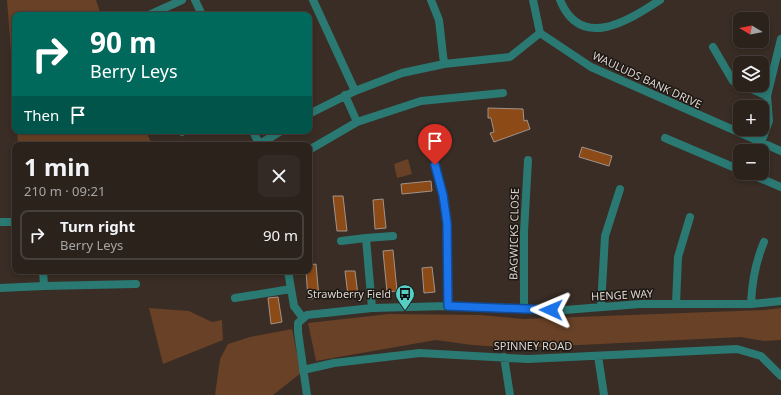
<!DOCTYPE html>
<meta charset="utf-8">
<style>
:root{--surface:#2b221c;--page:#332a25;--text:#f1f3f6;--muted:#a6a4a3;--line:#473f3b}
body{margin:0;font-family:"Noto Sans",sans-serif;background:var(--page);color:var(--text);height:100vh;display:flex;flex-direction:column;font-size:15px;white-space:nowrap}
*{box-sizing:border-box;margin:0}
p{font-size:13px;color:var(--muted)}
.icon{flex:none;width:22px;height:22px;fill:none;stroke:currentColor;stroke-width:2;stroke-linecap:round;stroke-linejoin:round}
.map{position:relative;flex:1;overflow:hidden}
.details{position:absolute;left:12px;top:142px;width:300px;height:132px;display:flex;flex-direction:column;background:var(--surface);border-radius:8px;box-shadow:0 2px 6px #0003,0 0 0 1px var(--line)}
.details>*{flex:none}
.banner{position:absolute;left:12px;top:12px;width:300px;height:122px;border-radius:8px;box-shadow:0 2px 6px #0003,0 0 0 1px var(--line);background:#00695c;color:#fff;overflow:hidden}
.needle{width:26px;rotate:280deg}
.tools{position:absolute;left:733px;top:12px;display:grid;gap:8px}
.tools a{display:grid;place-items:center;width:36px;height:36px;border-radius:8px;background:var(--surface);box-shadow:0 2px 6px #0003,0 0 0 1px var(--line);font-size:20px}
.pin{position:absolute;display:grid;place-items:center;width:34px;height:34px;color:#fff;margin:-41px -17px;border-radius:50% 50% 50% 0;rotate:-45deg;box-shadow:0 0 4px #0007}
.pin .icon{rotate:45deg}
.me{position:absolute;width:44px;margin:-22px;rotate:271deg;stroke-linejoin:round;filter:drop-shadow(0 0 3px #0008)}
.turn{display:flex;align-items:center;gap:14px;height:84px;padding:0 12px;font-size:18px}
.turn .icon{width:52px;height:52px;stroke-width:2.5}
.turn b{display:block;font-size:28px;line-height:34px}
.then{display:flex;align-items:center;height:38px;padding:0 12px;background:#0003;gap:8px;font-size:15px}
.round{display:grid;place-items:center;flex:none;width:42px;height:42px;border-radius:8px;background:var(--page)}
.overview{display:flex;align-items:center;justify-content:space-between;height:68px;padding:0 12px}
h1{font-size:24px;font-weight:700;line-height:30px}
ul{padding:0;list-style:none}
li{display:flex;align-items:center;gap:12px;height:50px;margin:0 8px 6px;padding:0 4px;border:2px solid var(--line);border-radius:8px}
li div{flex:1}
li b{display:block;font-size:15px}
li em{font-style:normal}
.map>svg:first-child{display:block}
</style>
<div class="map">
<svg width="781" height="395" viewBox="0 0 781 395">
<rect width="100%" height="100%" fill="#392d25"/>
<!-- green -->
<path fill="#684126" d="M7,0h89l5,15h-86v90z
M17,131h129l6,14h-134z
M408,159l4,15 -15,4 -3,-14z
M149,308l40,3 23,11 10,-2 1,20 -60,24z
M781,308v32l-17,1 -23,-4 -221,11 -48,-3 -36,-5 -120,21 -8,-38 81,-9 92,1 42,4 242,-9z
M292,329l9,44 -28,22h-58l5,-36 8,-15 22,-7z"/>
<!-- building -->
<path fill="#8b4a16" stroke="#a2938a" d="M488,108l35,1 1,12 3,-1 3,9 -36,13 -4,-9 4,-1 -3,-14h-3z
M582,147l30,9 -3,10 -30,-9z
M431,181l1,10 -30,3 -1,-10z
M333,196h10l4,35h-10z
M383,199l3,29 -11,1 -2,-29z
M393,250l4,41 -10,1 -4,-41z
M316,264l3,34 -11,1 -2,-28h3v-6z
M432,267l3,25 -11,1 -2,-25z
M345,271h10l3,24 -10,1z
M278,297l4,25 -11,2 -3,-26z"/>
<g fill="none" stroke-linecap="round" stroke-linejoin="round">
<!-- street -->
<path stroke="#2a7973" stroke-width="8" d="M195,0l7,15
M313,0l42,91
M431,0l8,20 5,44
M533,0l7,33
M560,0c21,51 68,21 100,0
M149,15l33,-15
M540,33l51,34 190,84
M713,47l20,34 7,3
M743,85l24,11
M345,95l12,27
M309,114l46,-23 47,-18 42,-9 66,-7 30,-24
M253,131l6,13
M182,132l1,-1
M665,138l75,32
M761,143l8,-22 -2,-25 14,-57
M258,145l23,-14
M309,150l48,-28 64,-21 82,-8
M435,165l8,30 4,28 1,83
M748,173l33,14
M0,222h15
M366,238l27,-2
M341,241l25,-3 6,70
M288,271l6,35 9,12
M44,286l92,-2
M0,288l44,-2 -1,-15
M235,298l56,-9
M676,304l2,-47 12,-40
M751,304c1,-23 4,-41 13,-62
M601,306l4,-70 15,-47
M524,309v-77l4,-72
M598,356l6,39
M504,357l6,38
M303,370l31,-7 86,-10 108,6 209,-10 24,7 20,20
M307,395l-9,-63v-9l9,-8 65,-7 76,-2 117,4 75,-6h111l30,-3"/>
</g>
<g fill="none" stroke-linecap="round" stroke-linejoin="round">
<!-- route casing -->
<g stroke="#114b97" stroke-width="10">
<path id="route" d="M435,165l8,30 4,28 1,83 103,4"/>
</g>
<!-- route -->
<use href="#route" stroke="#1a73e8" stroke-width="7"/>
</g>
<!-- icons -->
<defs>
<g id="bus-pin" transform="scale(1)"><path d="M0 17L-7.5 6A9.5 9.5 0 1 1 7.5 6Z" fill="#55cec5" stroke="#1c1713"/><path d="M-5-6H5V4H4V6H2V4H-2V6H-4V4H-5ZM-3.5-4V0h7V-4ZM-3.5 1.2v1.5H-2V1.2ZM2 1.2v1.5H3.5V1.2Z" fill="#111"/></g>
</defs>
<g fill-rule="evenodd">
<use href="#bus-pin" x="405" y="294"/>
</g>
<g text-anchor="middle" stroke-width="3" stroke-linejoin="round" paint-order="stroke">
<!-- street labels -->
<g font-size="11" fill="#dcd4cf" stroke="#1c1713">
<text transform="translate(647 80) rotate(25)" y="4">WAULUDS BANK DRIVE</text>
<text transform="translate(514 234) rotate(-89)" y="4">BAGWICKS CLOSE</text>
<text transform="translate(622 295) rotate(-3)" y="4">HENGE WAY</text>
<text x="533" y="350">SPINNEY ROAD</text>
</g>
<!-- poi labels -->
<g font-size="11" fill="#dcd4cf" stroke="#1c1713" text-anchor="end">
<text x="391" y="298">Strawberry Field</text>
</g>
</g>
</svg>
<div class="tools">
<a><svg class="needle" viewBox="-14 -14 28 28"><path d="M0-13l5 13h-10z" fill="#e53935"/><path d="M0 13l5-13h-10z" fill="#a6a4a3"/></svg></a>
<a><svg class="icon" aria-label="layers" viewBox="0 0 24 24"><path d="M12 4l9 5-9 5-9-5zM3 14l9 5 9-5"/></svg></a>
<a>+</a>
<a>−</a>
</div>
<div class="pin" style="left:435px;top:165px;background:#d93025"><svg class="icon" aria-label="arrive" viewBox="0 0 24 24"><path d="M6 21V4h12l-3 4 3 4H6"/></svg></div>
<svg class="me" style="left:551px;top:310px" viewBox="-20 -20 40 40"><path d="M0-17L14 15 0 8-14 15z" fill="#1a73e8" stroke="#fff" stroke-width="4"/></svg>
<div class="banner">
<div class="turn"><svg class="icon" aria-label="right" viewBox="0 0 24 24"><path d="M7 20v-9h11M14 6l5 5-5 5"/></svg><div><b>90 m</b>Berry Leys</div></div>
<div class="then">Then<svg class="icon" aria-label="arrive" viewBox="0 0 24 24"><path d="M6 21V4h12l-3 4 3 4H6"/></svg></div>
</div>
<section class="details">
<div class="overview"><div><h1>1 min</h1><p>210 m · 09:21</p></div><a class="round"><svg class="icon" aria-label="close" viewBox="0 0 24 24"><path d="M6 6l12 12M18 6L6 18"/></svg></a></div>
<ul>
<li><svg class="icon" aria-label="right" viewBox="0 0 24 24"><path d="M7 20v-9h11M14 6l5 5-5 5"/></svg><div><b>Turn right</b><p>Berry Leys</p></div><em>90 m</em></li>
</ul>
</section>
</div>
